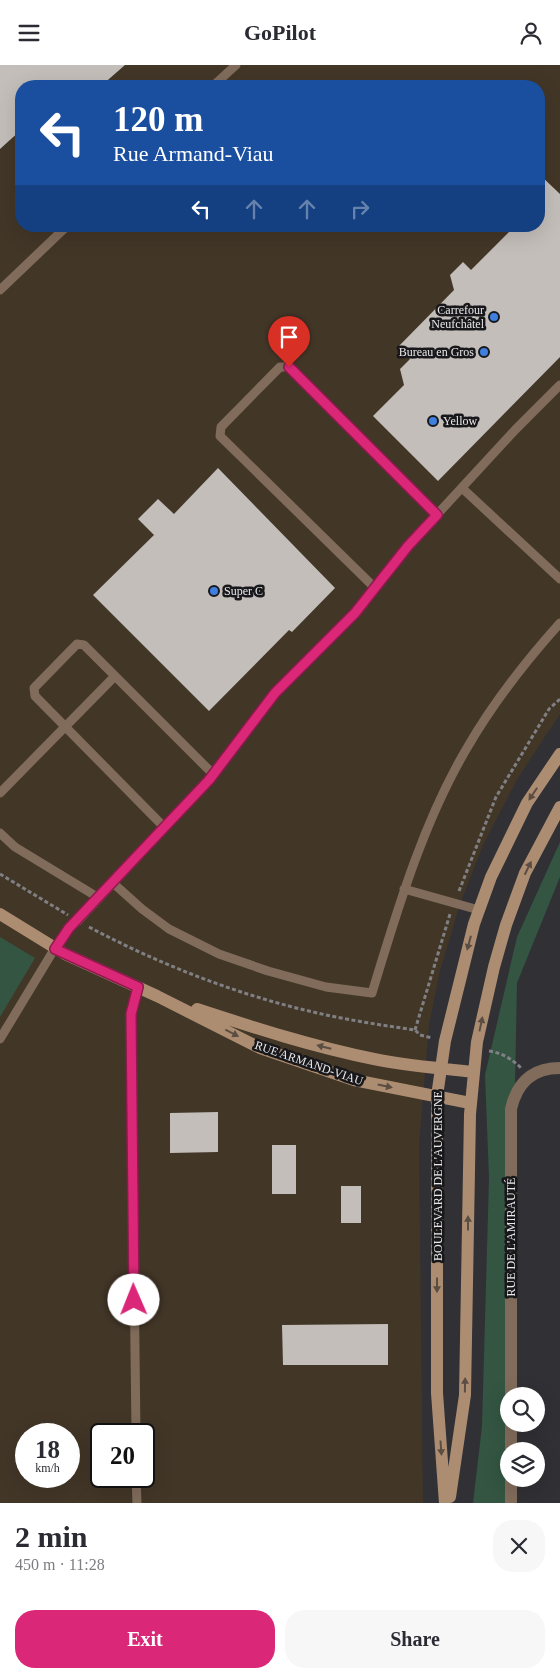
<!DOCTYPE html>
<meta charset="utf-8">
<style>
:root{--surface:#fff;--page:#f7f7f7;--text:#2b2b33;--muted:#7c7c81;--accent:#db2777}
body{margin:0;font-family:Georgia,serif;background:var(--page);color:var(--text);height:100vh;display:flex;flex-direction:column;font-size:19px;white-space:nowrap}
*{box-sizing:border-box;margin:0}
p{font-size:16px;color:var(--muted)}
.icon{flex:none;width:28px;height:28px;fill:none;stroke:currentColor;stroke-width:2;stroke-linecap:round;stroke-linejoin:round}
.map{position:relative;height:1438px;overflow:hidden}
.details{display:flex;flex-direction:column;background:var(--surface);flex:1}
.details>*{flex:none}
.banner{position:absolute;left:15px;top:15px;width:530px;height:152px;border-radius:20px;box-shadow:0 5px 20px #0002;background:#1a4fa0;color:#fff;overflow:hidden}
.fabs{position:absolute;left:500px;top:1322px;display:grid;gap:10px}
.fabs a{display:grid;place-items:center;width:45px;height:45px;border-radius:50%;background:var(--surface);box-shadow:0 5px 20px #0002;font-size:25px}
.speed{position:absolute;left:15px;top:1358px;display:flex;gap:10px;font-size:25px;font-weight:700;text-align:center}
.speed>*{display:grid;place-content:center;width:65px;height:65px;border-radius:50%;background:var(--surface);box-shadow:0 5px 20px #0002;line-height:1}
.speed small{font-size:12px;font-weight:400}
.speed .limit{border:2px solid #111;border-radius:8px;background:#fff;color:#111}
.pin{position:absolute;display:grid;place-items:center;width:42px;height:42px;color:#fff;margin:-51px -21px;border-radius:50% 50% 50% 0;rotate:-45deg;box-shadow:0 0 5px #0007}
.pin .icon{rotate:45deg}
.me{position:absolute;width:55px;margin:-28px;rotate:359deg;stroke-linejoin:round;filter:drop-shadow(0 0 4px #0008)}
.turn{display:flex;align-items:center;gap:18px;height:105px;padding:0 15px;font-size:22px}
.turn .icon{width:65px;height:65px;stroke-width:2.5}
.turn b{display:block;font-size:35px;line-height:42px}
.lanes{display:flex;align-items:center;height:48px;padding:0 15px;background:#0003;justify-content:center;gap:25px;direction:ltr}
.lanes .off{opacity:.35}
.round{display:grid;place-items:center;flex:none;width:52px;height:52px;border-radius:20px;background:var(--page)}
.headline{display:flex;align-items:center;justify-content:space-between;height:85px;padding:0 15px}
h1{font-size:30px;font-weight:800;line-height:38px}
.cta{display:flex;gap:10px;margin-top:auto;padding:10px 15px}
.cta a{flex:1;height:58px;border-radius:20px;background:var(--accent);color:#fff;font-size:20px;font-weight:800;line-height:58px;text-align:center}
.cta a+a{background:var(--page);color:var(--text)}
header{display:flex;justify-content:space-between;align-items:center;height:65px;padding:0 15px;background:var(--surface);font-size:22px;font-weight:800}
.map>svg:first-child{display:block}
</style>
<header><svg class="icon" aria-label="menu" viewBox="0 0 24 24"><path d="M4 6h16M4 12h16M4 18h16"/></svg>GoPilot<svg class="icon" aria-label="person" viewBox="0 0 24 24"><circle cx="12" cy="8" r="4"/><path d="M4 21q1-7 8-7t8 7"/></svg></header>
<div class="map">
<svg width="560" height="1438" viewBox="0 0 560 1438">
<rect width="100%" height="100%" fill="#303035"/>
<!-- industrial -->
<path fill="#423627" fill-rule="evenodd" d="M0,0h560v649l-42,64 -34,65 -24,61 -20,67 -11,54 -10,121 4,357h-423zM21,21h518v140h-518zM26,1369h43v42h-43zM101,1369h43v42h-43z"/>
<!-- green -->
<path fill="#335542" d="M560,777v35l-43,106 -8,413v83l2,24h-38l9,-77 7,-248 -4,-103 32,-138z
M0,872l35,21 -35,59z"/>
<!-- building -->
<path fill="#c3beba" d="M0,0h125l-24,21h-80v44l-21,19z
M539,109l21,20v163l-122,124 -65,-65 31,-31 -4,-16 10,-10 -12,-12 56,-57 -4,-15 13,-13 8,8 44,-44h24z
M218,403l117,120 -43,44 -3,-2 -80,81 -116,-116 61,-60 -16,-16 20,-20 16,15z
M218,1047v40l-48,1v-40z
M272,1080h24v49h-24z
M341,1121h20v37h-20z
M388,1259v41h-105l-1,-40z"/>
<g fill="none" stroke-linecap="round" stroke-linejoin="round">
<!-- path -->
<path stroke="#808084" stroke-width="3" stroke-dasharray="4 2.5" stroke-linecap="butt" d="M0,809l68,41
M459,826l37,-94 53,-88 11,-10
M89,862c70,37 146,67 224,85 34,8 68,13 102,18l5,5 12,3
M415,965l35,-116
M489,986c13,2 23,8 32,17"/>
<!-- lane -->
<path stroke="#816c5b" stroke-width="9" d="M213,21l23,-21
M0,225l67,-64
M462,423l98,91
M375,523l-155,-152 1,-9 59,-60h9l148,148
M0,728l115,-117
M165,763l-130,-132 -1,-8 43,-44 7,1 129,129
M0,768l15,14 84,51
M113,818l29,26 27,20 50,25 49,17 58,16 46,6c25,-82 51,-171 95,-245 26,-45 58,-86 93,-125
M404,824l75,21
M0,974l55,-91 14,-20 9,-7 131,-141 66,-87 80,-80 53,-67 107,-116 45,-45
M136,1369l-5,-420 6,-27
M136,1411l1,27"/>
<!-- street -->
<path stroke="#816c5b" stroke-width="12" d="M511,1331v-287c6,-26 21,-41 49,-41
M511,1386v-27
M511,1438v-24"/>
<!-- secondary -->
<path stroke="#ad8d71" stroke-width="12" d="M0,849l65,40 92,42 103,52 94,32 116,23
M197,944c58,19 117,38 177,50 33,7 66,9 99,13
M450,1432l15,-102 5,-281 7,-72 17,-75 12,-42 19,-52 35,-66
M445,1438l-8,-110v-297l8,-55 29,-117 17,-47 36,-74 33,-49"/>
</g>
<!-- one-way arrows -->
<defs><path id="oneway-solid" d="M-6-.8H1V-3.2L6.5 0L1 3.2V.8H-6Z" transform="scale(1.25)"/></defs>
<g fill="#5b4d42">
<use href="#oneway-solid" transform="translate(533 729) rotate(124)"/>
<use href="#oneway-solid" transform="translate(528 803) rotate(-64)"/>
<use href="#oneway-solid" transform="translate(469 878) rotate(105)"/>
<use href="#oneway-solid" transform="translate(481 959) rotate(-78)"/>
<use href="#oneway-solid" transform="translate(232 968) rotate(27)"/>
<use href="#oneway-solid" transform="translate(324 982) rotate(-166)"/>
<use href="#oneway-solid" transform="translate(385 1021) rotate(12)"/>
<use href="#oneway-solid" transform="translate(468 1158) rotate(-90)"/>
<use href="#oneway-solid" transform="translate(437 1220) rotate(90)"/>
<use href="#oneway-solid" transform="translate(465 1320) rotate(-89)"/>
<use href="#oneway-solid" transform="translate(441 1383) rotate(86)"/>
</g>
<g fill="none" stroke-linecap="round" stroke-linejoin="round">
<!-- route casing -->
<g stroke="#8e194d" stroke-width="12">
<path id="route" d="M134,1235l-3,-286 7,-27 -83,-38 14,-21 140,-148 66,-87 80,-80 53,-67 29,-31 -148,-148"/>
</g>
<!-- route -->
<use href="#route" stroke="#db2777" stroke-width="9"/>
</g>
<!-- markers -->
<g fill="#3f7fe0" stroke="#18181b" stroke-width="2">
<circle cx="494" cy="252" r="5"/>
<circle cx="484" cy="287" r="5"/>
<circle cx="433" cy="356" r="5"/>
<circle cx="214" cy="526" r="5"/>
</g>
<g text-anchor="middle" stroke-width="5" stroke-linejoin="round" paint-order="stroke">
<!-- poi labels -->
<g font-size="12" fill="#e8e8eb" stroke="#18181b" text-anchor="end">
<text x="484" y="249">Carrefour<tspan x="484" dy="14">Neufchâtel</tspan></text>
<text x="474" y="291">Bureau en Gros</text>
<text x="443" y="360" text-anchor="start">Yellow</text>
<text x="224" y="530" text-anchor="start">Super C</text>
</g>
<!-- street labels -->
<g font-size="12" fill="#e8e8eb" stroke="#18181b">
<text transform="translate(309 998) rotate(19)" y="4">RUE ARMAND-VIAU</text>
<text transform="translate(438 1111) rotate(-90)" y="4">BOULEVARD DE L'AUVERGNE</text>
<text transform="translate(511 1172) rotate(-90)" y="4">RUE DE L'AMIRAUTÉ</text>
</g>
</g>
</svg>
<div class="fabs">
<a><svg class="icon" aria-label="search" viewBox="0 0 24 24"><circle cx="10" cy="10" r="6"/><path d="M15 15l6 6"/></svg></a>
<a><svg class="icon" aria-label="layers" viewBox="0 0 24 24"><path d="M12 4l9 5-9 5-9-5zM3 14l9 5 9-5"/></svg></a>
</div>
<div class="speed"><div>18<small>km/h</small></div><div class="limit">20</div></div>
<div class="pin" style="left:289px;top:302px;background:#d93025"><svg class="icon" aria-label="arrive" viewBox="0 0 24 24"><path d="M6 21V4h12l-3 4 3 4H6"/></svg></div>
<svg class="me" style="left:134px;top:1235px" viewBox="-20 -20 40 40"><circle r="19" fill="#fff"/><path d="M0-13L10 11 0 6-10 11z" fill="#db2777"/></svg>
<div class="banner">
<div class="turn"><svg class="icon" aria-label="left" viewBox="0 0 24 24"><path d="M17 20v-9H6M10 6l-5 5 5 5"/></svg><div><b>120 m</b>Rue Armand-Viau</div></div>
<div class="lanes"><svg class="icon" aria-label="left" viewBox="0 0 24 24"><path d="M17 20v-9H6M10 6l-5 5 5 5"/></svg><svg class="icon off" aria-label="ahead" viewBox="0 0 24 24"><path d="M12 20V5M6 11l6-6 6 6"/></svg><svg class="icon off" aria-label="ahead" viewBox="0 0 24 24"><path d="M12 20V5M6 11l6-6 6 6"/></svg><svg class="icon off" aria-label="right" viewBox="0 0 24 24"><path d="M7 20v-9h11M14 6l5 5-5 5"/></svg></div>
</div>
</div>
<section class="details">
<div class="headline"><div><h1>2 min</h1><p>450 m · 11:28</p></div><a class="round"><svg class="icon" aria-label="close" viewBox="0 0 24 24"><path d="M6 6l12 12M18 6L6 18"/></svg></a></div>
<div class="cta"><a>Exit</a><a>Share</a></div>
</section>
